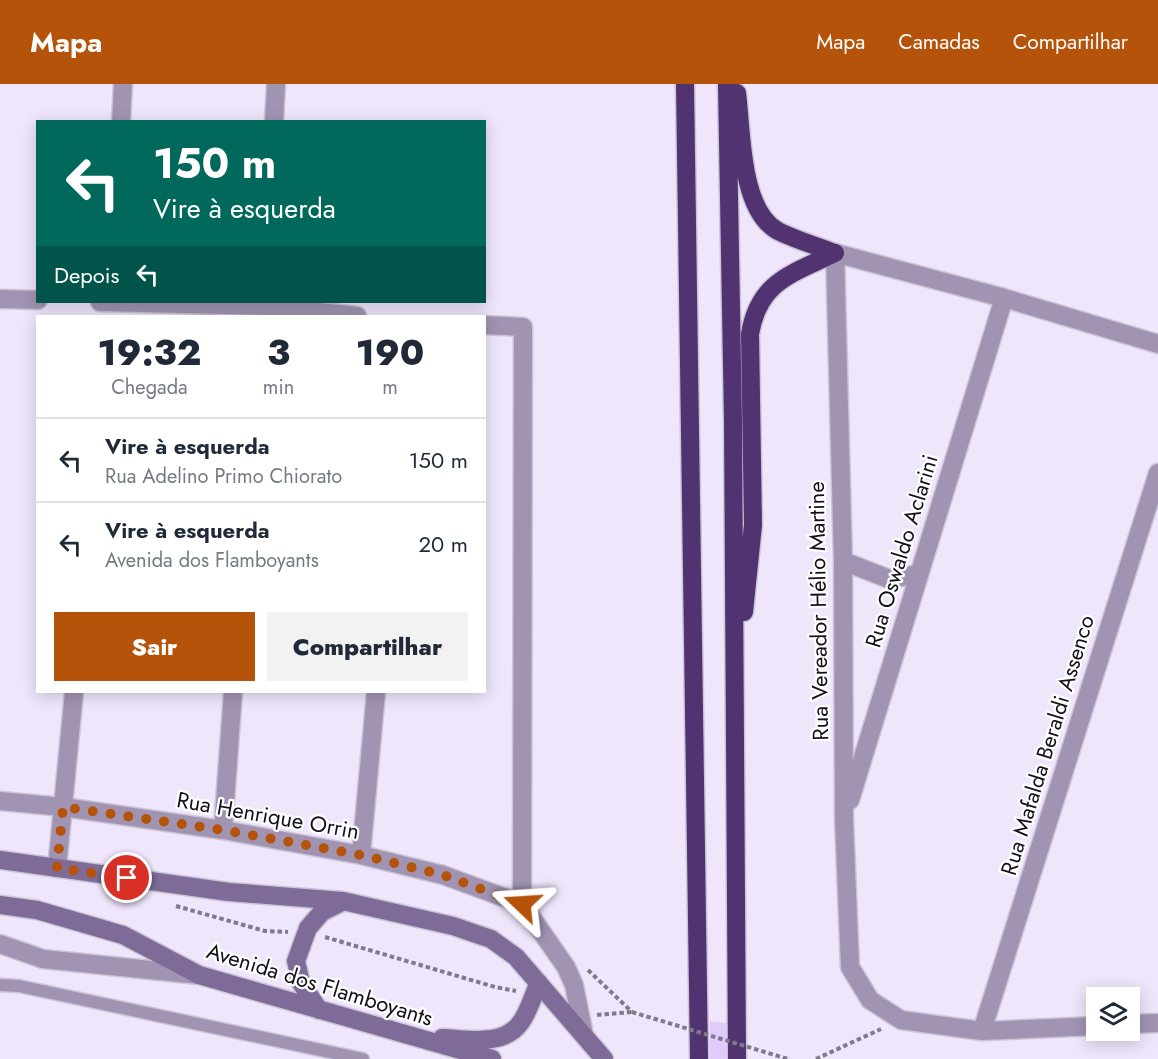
<!DOCTYPE html>
<html lang="pt">
<meta charset="utf-8">
<style>
:root{--surface:#fff;--page:#f2f2f3;--text:#1f2937;--muted:#747a83;--line:#e0e1e3;--accent:#b45309}
body{margin:0;font-family:Jost,sans-serif;background:var(--page);color:var(--text);height:100vh;display:flex;flex-direction:column;font-size:22px;white-space:nowrap}
*{box-sizing:border-box;margin:0}
p{font-size:20px;color:var(--muted)}
.icon{flex:none;width:33px;height:33px;fill:none;stroke:currentColor;stroke-width:2;stroke-linecap:round;stroke-linejoin:round}
.map{position:relative;flex:1;overflow:hidden}
.panel{position:absolute;left:36px;top:231px;width:450px;height:378px;display:flex;flex-direction:column;background:var(--surface);border-radius:0px;box-shadow:0 3px 15px #0003}
.panel>*{flex:none}
.top-card{position:absolute;left:36px;top:36px;width:450px;height:183px;border-radius:0px;box-shadow:0 3px 15px #0003;background:#00695c;color:#fff;overflow:hidden}
.controls{position:absolute;left:1086px;top:903px;display:grid;gap:12px}
.controls a{display:grid;place-items:center;width:54px;height:54px;border-radius:0px;background:var(--surface);box-shadow:0 3px 15px #0003;font-size:30px}
.pin{position:absolute;display:grid;place-items:center;width:51px;height:51px;color:#fff;margin:-26px;border:3px solid #fff;border-radius:50%;box-shadow:0 2px 6px #0007}
.me{position:absolute;width:66px;margin:-33px;rotate:290deg;stroke-linejoin:round;filter:drop-shadow(0 0 4px #0008)}
.turn{display:flex;align-items:center;gap:21px;height:126px;padding:0 18px;font-size:27px}
.turn .icon{width:78px;height:78px;stroke-width:2.5}
.turn b{display:block;font-size:42px;line-height:51px}
.then{display:flex;align-items:center;height:57px;padding:0 18px;background:#0003;gap:12px;font-size:22px}
.eta{display:flex;justify-content:space-evenly;align-items:center;height:102px;text-align:center}
.eta b{font-size:36px;font-weight:800;line-height:42px}
.button{display:flex;gap:12px;margin-top:auto;padding:12px 18px}
.button a{flex:1;height:69px;border-radius:0px;background:var(--accent);color:#fff;font-size:24px;font-weight:800;line-height:69px;text-align:center}
.button a+a{background:var(--page);color:var(--text)}
ul{padding:0;list-style:none}
li{display:flex;align-items:center;gap:18px;height:84px;padding:0 18px;border-top:2px solid var(--line)}
li div{flex:1}
li b{display:block;font-size:22px}
li em{font-style:normal}
header{display:flex;align-items:center;gap:36px;box-sizing:border-box;height:84px;padding:0 30px;background:var(--accent);color:#fff}
header strong{font-size:28px}
nav{display:flex;gap:33px;margin-inline-start:auto;font-size:21px}
.map>svg:first-child{display:block}
</style>
<header>
<strong>Mapa</strong>
<nav><a>Mapa</a><a>Camadas</a><a>Compartilhar</a></nav>
</header>
<div class="map">
<svg width="1158" height="975" viewBox="0 0 1158 975">
<rect width="100%" height="100%" fill="#efe6fb"/>
<!-- green -->
<path fill="#e0cbfc" d="M710,937l16,2v36h-16z"/>
<g fill="none" stroke-linecap="round" stroke-linejoin="round">
<!-- lane casing -->
<g stroke="#ccc4d7" stroke-width="15">
<path id="lane" d="M0,901l19,1 344,73"/>
</g>
<!-- street casing -->
<g stroke="#ccc4d7" stroke-width="21">
<path id="street" d="M121,38l2,-38
M274,38l2,-38
M0,215l38,1
M100,218l162,4 95,10
M484,241l39,2 -1,577
M843,477l46,18 30,-5
M850,716l154,-502
M0,717l63,6 160,23 138,25 82,20 79,29
M223,746l10,-138
M361,771l15,-163
M57,784l17,-176
M522,820l44,63 8,18 10,50
M0,860l43,15 156,16
M1130,940l28,-1
M1096,942l-114,5 -81,-11 -31,-20 -20,-33 -6,-148 -1,-258 -8,-308 169,45 154,46
M982,947l176,-558"/>
</g>
<!-- secondary casing -->
<g stroke="#ccc4d7" stroke-width="21">
<path id="secondary" d="M0,776l229,32 114,9 110,25 38,13 25,18 88,102
M0,821l37,5 86,25 76,40 293,84
M319,926l-18,-27 -5,-22 12,-33 14,-16 20,-10
M442,954c27,1 62,9 79,-16 8,-11 12,-27 18,-39"/>
</g>
<!-- highway casing -->
<g stroke="#ccc4d7" stroke-width="21">
<path id="highway" d="M685,0l14,975
M727,0l6,337 4,638
M737,9c5,39 3,117 41,138 18,9 39,15 57,22
M744,528l9,-87 -3,-191c9,-53 42,-60 85,-81"/>
</g>
<!-- path -->
<path stroke="#817a8a" stroke-width="4" stroke-dasharray="4.5 3" stroke-linecap="butt" d="M176,822l89,25 23,1
M325,853l170,50 21,4
M588,886l44,42
M597,931l35,-3
M816,975l65,-30"/>
<!-- lane -->
<use href="#lane" stroke="#a194b3" stroke-width="12"/>
<!-- street -->
<use href="#street" stroke="#a194b3" stroke-width="18"/>
<!-- secondary -->
<use href="#secondary" stroke="#7e6b97" stroke-width="18"/>
<!-- highway -->
<use href="#highway" stroke="#503370" stroke-width="18"/>
<!-- path-bridge -->
<path stroke="#817a8a" stroke-width="4" stroke-dasharray="4.5 3" stroke-linecap="butt" d="M632,928l156,47"/>
</g>
<g fill="none" stroke-linecap="round" stroke-linejoin="round">
<!-- route -->
<path stroke="#b45309" stroke-width="10" stroke-dasharray="0 18" d="M127,794l-70,-10 6,-61 160,23 138,25 82,20 79,29"/>
</g>
<g text-anchor="middle" stroke-width="4.5" stroke-linejoin="round" paint-order="stroke">
<!-- street labels -->
<g font-size="22" fill="#140f1b" stroke="#fff">
<text transform="translate(901 467) rotate(-73)" y="8">Rua Oswaldo Aclarini</text>
<text transform="translate(818 527) rotate(-91)" y="8">Rua Vereador Hélio Martine</text>
<text transform="translate(1047 661) rotate(-73)" y="8">Rua Mafalda Beraldi Assenco</text>
<text transform="translate(268 731) rotate(10)" y="8">Rua Henrique Orrin</text>
<text transform="translate(320 900) rotate(17)" y="8">Avenida dos Flamboyants</text>
</g>
</g>
</svg>
<div class="controls">
<a><svg class="icon" aria-label="layers" viewBox="0 0 24 24"><path d="M12 4l9 5-9 5-9-5zM3 14l9 5 9-5"/></svg></a>
</div>
<div class="pin" style="left:127px;top:794px;background:#d93025"><svg class="icon" aria-label="arrive" viewBox="0 0 24 24"><path d="M6 21V4h12l-3 4 3 4H6"/></svg></div>
<svg class="me" style="left:522px;top:820px" viewBox="-20 -20 40 40"><path d="M0-17L14 15 0 8-14 15z" fill="#b45309" stroke="#fff" stroke-width="4"/></svg>
<div class="top-card">
<div class="turn"><svg class="icon" aria-label="left" viewBox="0 0 24 24"><path d="M17 20v-9H6M10 6l-5 5 5 5"/></svg><div><b>150 m</b>Vire à esquerda</div></div>
<div class="then">Depois<svg class="icon" aria-label="left" viewBox="0 0 24 24"><path d="M17 20v-9H6M10 6l-5 5 5 5"/></svg></div>
</div>
<section class="panel">
<div class="eta">
<div><b>19:32</b><p>Chegada</p></div>
<div><b>3</b><p>min</p></div>
<div><b>190</b><p>m</p></div>
</div>
<ul>
<li><svg class="icon" aria-label="left" viewBox="0 0 24 24"><path d="M17 20v-9H6M10 6l-5 5 5 5"/></svg><div><b>Vire à esquerda</b><p>Rua Adelino Primo Chiorato</p></div><em>150 m</em></li>
<li><svg class="icon" aria-label="left" viewBox="0 0 24 24"><path d="M17 20v-9H6M10 6l-5 5 5 5"/></svg><div><b>Vire à esquerda</b><p>Avenida dos Flamboyants</p></div><em>20 m</em></li>
</ul>
<div class="button"><a>Sair</a><a>Compartilhar</a></div>
</section>
</div>
